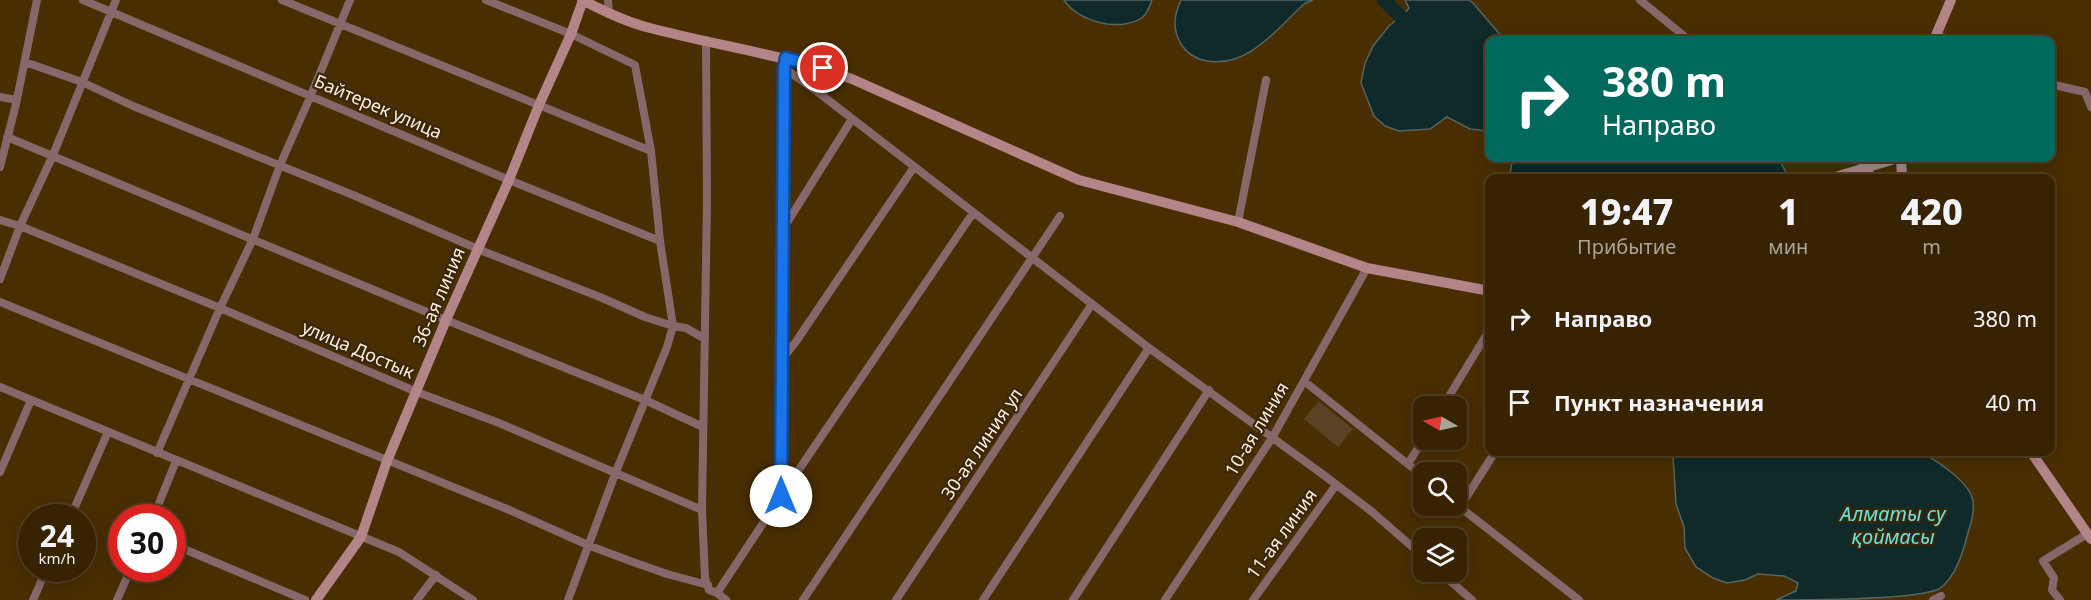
<!DOCTYPE html>
<html lang="ru">
<meta charset="utf-8">
<style>
:root{--surface:#372201;--page:#3e2a0b;--text:#f1f3f6;--muted:#aaa499;--line:#513f23}
body{margin:0;font-family:"Noto Sans",sans-serif;background:var(--page);color:var(--text);height:100vh;display:flex;flex-direction:column;font-size:22px;white-space:nowrap}
*{box-sizing:border-box;margin:0}
p{font-size:20px;color:var(--muted)}
.icon{flex:none;width:33px;height:33px;fill:none;stroke:currentColor;stroke-width:2;stroke-linecap:round;stroke-linejoin:round}
.map{position:relative;flex:1;overflow:hidden}
.drawer{position:absolute;left:1485px;top:174px;width:570px;height:282px;display:flex;flex-direction:column;background:var(--surface);border-radius:12px;box-shadow:0 3px 15px #0003,0 0 0 2px var(--line)}
.drawer>*{flex:none}
.banner{position:absolute;left:1485px;top:36px;width:570px;height:126px;border-radius:12px;box-shadow:0 3px 15px #0003,0 0 0 2px var(--line);background:#00695c;color:#fff;overflow:hidden}
.needle{width:39px;rotate:279deg}
.buttons{position:absolute;left:1413px;top:396px;display:grid;gap:12px}
.buttons a{display:grid;place-items:center;width:54px;height:54px;border-radius:12px;background:var(--surface);box-shadow:0 3px 15px #0003,0 0 0 2px var(--line);font-size:30px}
.speed{position:absolute;left:18px;top:504px;display:flex;gap:12px;font-size:30px;font-weight:700;text-align:center}
.speed>*{display:grid;place-content:center;width:78px;height:78px;border-radius:50%;background:var(--surface);box-shadow:0 3px 15px #0003,0 0 0 2px var(--line);line-height:1}
.speed small{font-size:15px;font-weight:400}
.speed .limit{border:9px solid #d22;background:#fff;color:#111}
.pin{position:absolute;display:grid;place-items:center;width:51px;height:51px;color:#fff;margin:-26px;border:3px solid #fff;border-radius:50%;box-shadow:0 2px 6px #0007}
.me{position:absolute;width:66px;margin:-33px;rotate:0deg;stroke-linejoin:round;filter:drop-shadow(0 0 4px #0008)}
.turn{display:flex;align-items:center;gap:21px;height:126px;padding:0 18px;font-size:27px}
.turn .icon{width:78px;height:78px;stroke-width:2.5}
.turn b{display:block;font-size:42px;line-height:51px}
.eta{display:flex;justify-content:space-evenly;align-items:center;height:102px;text-align:center}
.eta b{font-size:36px;font-weight:800;line-height:42px}
ul{padding:0;list-style:none}
li{display:flex;align-items:center;gap:18px;height:84px;padding:0 18px}
li div{flex:1}
li b{display:block;font-size:22px}
li em{font-style:normal}
.map>svg:first-child{display:block}
</style>
<div class="map">
<svg width="2091" height="600" viewBox="0 0 2091 600">
<rect width="100%" height="100%" fill="#492e01"/>
<!-- green -->
<path fill="#5a4324" d="M1319,401l34,28 -15,18 -34,-28z"/>
<!-- water -->
<path fill="#0f2a29" stroke="#566560" stroke-width="1.5" d="M1064,0h88c-2,6 -5,13 -9,17 -22,16 -65,5 -79,-17z
M1181,0h132l-9,4c-27,25 -56,64 -97,57 -11,-2 -20,-7 -26,-17 -9,-15 -7,-29 0,-44z
M1405,0h64l4,3 29,34 2,3h-14l-1,91 -19,-2 -23,-12 -17,12 -31,2 -14,-5 -11,-10 -13,-33 4,-20 8,-17 16,-20 16,-13 4,-5z
M1513,158h265l10,18 -7,2h-272z
M1671,452h250c16,9 49,30 52,49 1,9 -1,20 -4,28 -5,19 -12,48 -30,60 -25,11 -128,11 -163,11l20,-9 2,-8 -14,-7 -26,-2 -13,6 -18,3 -14,-5 -17,-11 -11,-19 -1,-21 -8,-23 -3,-49z"/>
<g fill="none" stroke-linecap="round" stroke-linejoin="round">
<!-- river -->
<path stroke="#0f2a29" stroke-width="14" d="M1384,0l28,28"/>
<!-- street -->
<path stroke="#86686a" stroke-width="8" d="M83,0l426,180 151,61
M282,0l369,151
M486,0l85,34 64,31 16,86 9,90 13,85 -6,21 -52,127 -47,126
M608,0l1,14
M1640,0l49,40
M1936,35l16,5
M706,40l1,160 -5,310 3,68 4,12 8,3 9,7
M25,62l57,20 51,24 220,89 132,57 115,45 45,20 28,9 13,2 19,11
M784,68l35,25 330,255 172,125 50,38 53,46
M2050,84l35,8 6,15
M0,97l17,3
M7,137l439,183 199,80 58,27
M1858,158l8,9
M0,167l16,-63 21,-104
M0,220l20,6 200,82 197,84 82,31 203,87
M1238,222l28,-142
M783,229l69,-110
M0,279l20,-53 33,-71 63,-155
M0,302l507,207 83,37 43,16 34,12 41,11
M782,359l13,-16 119,-176
M1304,381l120,96
M0,387l399,165 74,48
M1443,406l47,-77
M157,453l63,-145 33,-69 27,-74 31,-70 39,-95
M1408,464l16,-26
M0,472l31,-72
M781,494l3,-429
M1456,504l123,96
M1460,507l35,-55
M70,518l38,-86
M153,518l23,-57
M172,544l133,56
M1440,572l32,28
M717,593l64,-97 192,-283
M33,600l14,-32
M117,600l14,-32
M417,600l19,-25
M803,600l257,-384
M896,600l196,-296
M983,600l166,-252
M1073,600l136,-210
M1165,600l107,-162 95,-170
M1253,600l83,-115
M1933,600l8,-4
M2060,600l-8,-10 2,-12 -11,-17 44,-27"/>
<!-- secondary -->
<path stroke="#b38488" stroke-width="10" d="M582,0c22,11 44,22 68,28 68,18 136,27 202,51l227,101 159,42 129,46 123,23
M1934,40l17,-40
M1901,158l1,20
M1866,167l5,11
M1832,178l66,-20
M2031,452l60,87
M316,600l45,-63 26,-76 59,-141 63,-140 30,-75 32,-71 12,-34"/>
</g>
<g fill="none" stroke-linecap="round" stroke-linejoin="round">
<!-- route casing -->
<g stroke="#114b97" stroke-width="15">
<path id="route" d="M781,496l3,-428 2,-10 37,10"/>
</g>
<!-- route -->
<use href="#route" stroke="#1a73e8" stroke-width="10"/>
</g>
<g text-anchor="middle" stroke-width="4.5" stroke-linejoin="round" paint-order="stroke">
<!-- street labels -->
<g font-size="18" fill="#fdf0df" stroke="#3a2609">
<text transform="translate(378 107) rotate(23)" y="6">Байтерек улица</text>
<text transform="translate(439 297) rotate(-67)" y="6">36-ая линия</text>
<text transform="translate(358 350) rotate(23)" y="6">улица Достык</text>
<text transform="translate(1257 429) rotate(-59)" y="6">10-ая линия</text>
<text transform="translate(982 444) rotate(-56)" y="6">30-ая линия ул</text>
<text transform="translate(1282 534) rotate(-54)" y="6">11-ая линия</text>
</g>
<!-- water labels -->
<g font-size="20" font-style="italic" fill="#65e4e2" stroke="#3a2609">
<text x="1893" y="521">Алматы су<tspan x="1893" dy="23">қоймасы</tspan></text>
</g>
</g>
</svg>
<div class="buttons">
<a><svg class="needle" viewBox="-14 -14 28 28"><path d="M0-13l5 13h-10z" fill="#e53935"/><path d="M0 13l5-13h-10z" fill="#aaa499"/></svg></a>
<a><svg class="icon" aria-label="search" viewBox="0 0 24 24"><circle cx="10" cy="10" r="6"/><path d="M15 15l6 6"/></svg></a>
<a><svg class="icon" aria-label="layers" viewBox="0 0 24 24"><path d="M12 4l9 5-9 5-9-5zM3 14l9 5 9-5"/></svg></a>
</div>
<div class="speed"><div>24<small>km/h</small></div><div class="limit">30</div></div>
<div class="pin" style="left:823px;top:68px;background:#d93025"><svg class="icon" aria-label="arrive" viewBox="0 0 24 24"><path d="M6 21V4h12l-3 4 3 4H6"/></svg></div>
<svg class="me" style="left:781px;top:496px" viewBox="-20 -20 40 40"><circle r="19" fill="#fff"/><path d="M0-13L10 11 0 6-10 11z" fill="#1a73e8"/></svg>
<div class="banner">
<div class="turn"><svg class="icon" aria-label="right" viewBox="0 0 24 24"><path d="M7 20v-9h11M14 6l5 5-5 5"/></svg><div><b>380 m</b>Направо</div></div>
</div>
<section class="drawer">
<div class="eta">
<div><b>19:47</b><p>Прибытие</p></div>
<div><b>1</b><p>мин</p></div>
<div><b>420</b><p>m</p></div>
</div>
<ul>
<li><svg class="icon" aria-label="right" viewBox="0 0 24 24"><path d="M7 20v-9h11M14 6l5 5-5 5"/></svg><div><b>Направо</b></div><em>380 m</em></li>
<li><svg class="icon" aria-label="arrive" viewBox="0 0 24 24"><path d="M6 21V4h12l-3 4 3 4H6"/></svg><div><b>Пункт назначения</b></div><em>40 m</em></li>
</ul>
</section>
</div>
